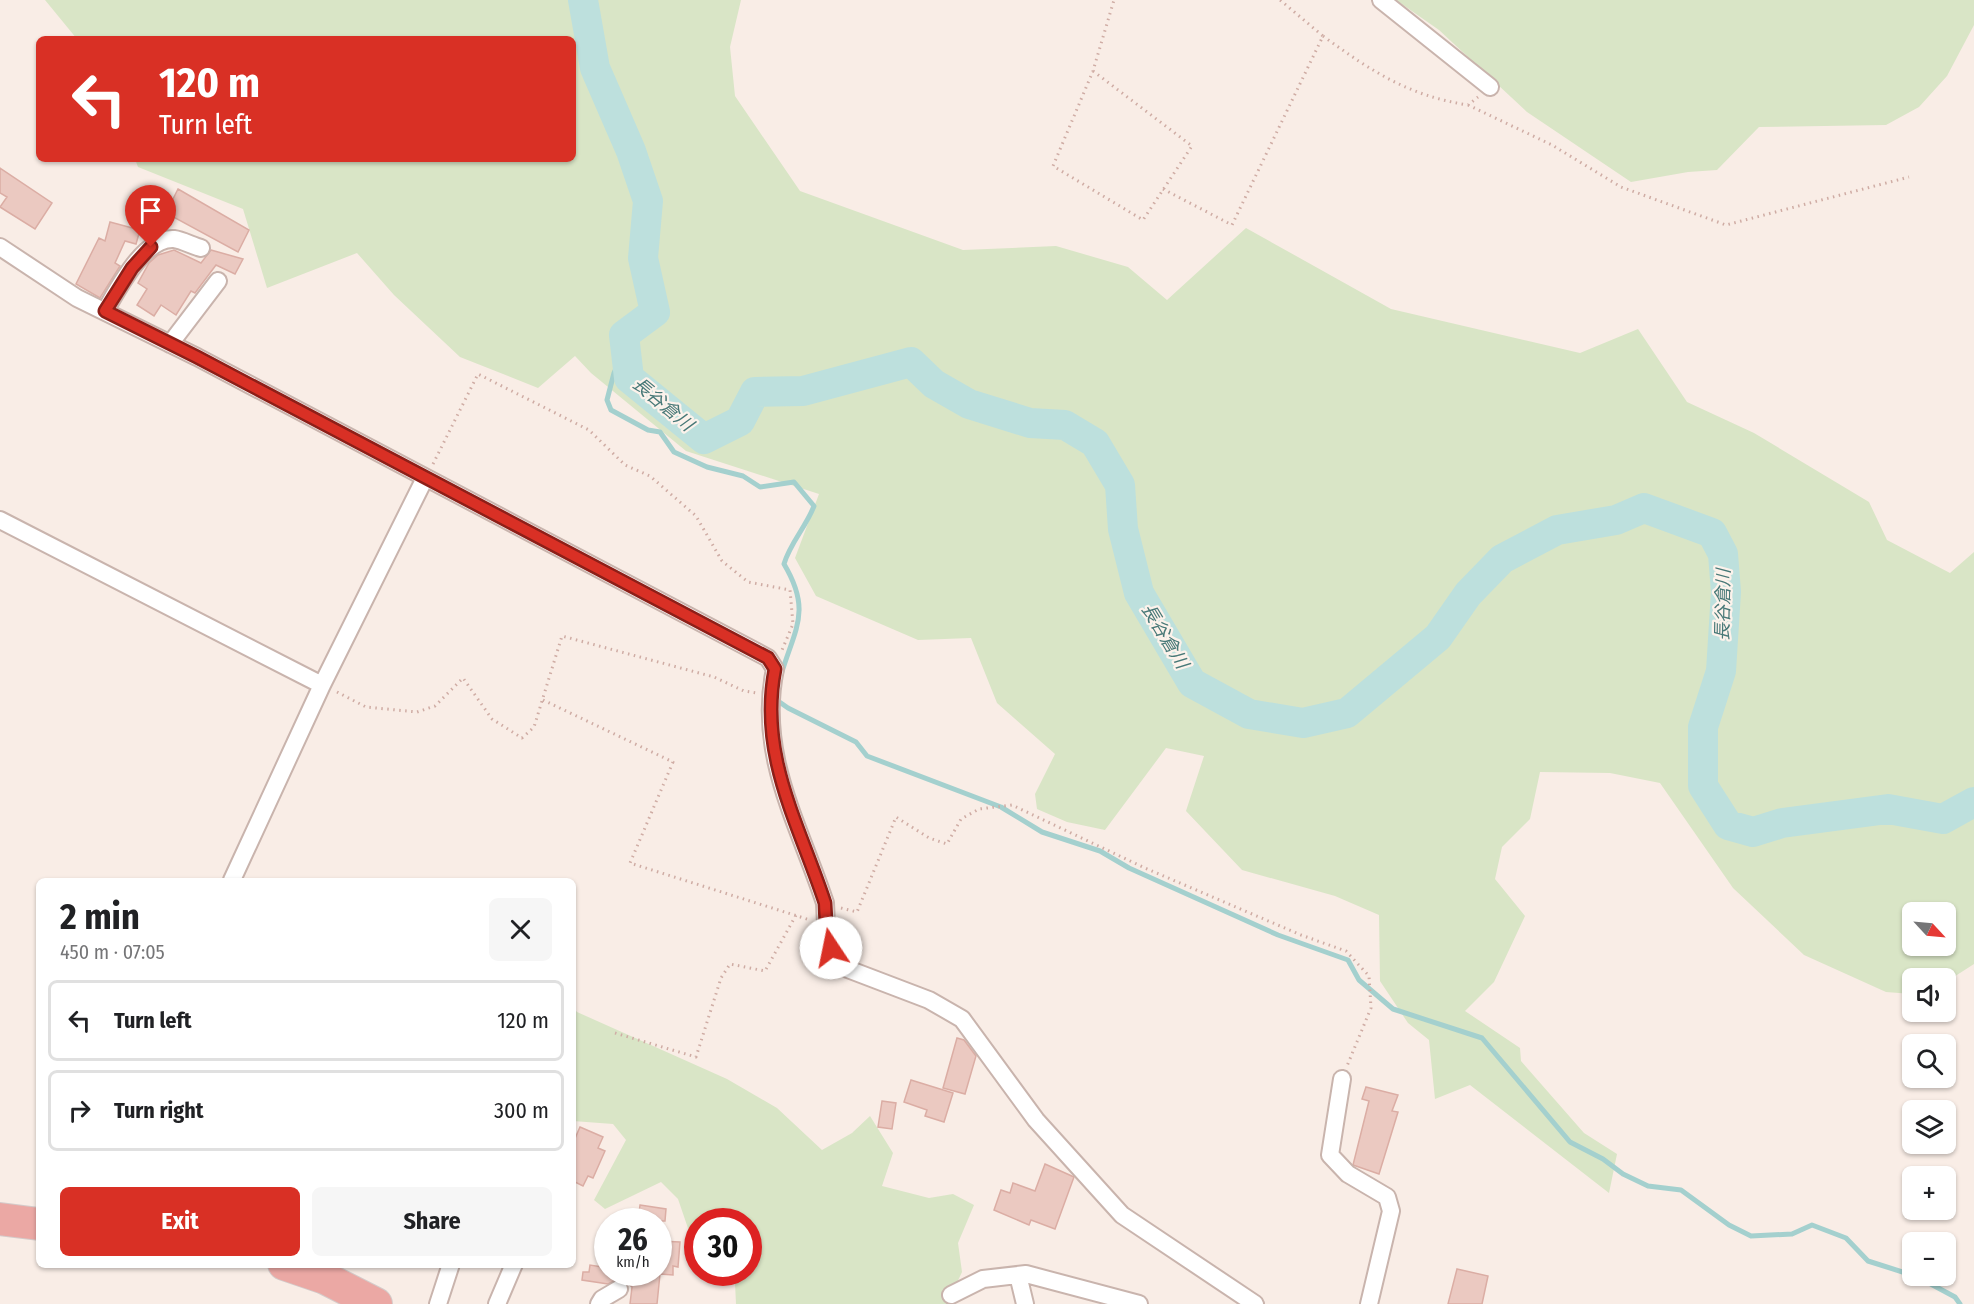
<!DOCTYPE html>
<meta charset="utf-8">
<style>
:root{--surface:#fff;--page:#f6f6f6;--text:#202124;--muted:#757577;--line:#e0e0e0;--accent:#d93025}
body{margin:0;font-family:"Fira Sans Condensed","Noto Sans JP",sans-serif;background:var(--page);color:var(--text);height:100vh;display:flex;flex-direction:column;font-size:22px;white-space:nowrap}
*{box-sizing:border-box;margin:0}
p{font-size:20px;color:var(--muted)}
.icon{flex:none;width:33px;height:33px;fill:none;stroke:currentColor;stroke-width:2;stroke-linecap:round;stroke-linejoin:round}
.map{position:relative;flex:1;overflow:hidden}
.sheet{position:absolute;left:36px;top:878px;width:540px;height:390px;display:flex;flex-direction:column;background:var(--surface);border-radius:9px;box-shadow:0 2px 4px #0004}
.sheet>*{flex:none}
.hud{position:absolute;left:36px;top:36px;width:540px;height:126px;border-radius:9px;box-shadow:0 2px 4px #0004;background:#d93025;color:#fff;overflow:hidden}
.needle{width:39px;rotate:116deg}
.tools{position:absolute;left:1902px;top:902px;display:grid;gap:12px}
.tools a{display:grid;place-items:center;width:54px;height:54px;border-radius:9px;background:var(--surface);box-shadow:0 2px 4px #0004;font-size:30px}
.speed{position:absolute;left:594px;top:1208px;display:flex;gap:12px;font-size:30px;font-weight:700;text-align:center}
.speed>*{display:grid;place-content:center;width:78px;height:78px;border-radius:50%;background:var(--surface);box-shadow:0 2px 4px #0004;line-height:1}
.speed small{font-size:15px;font-weight:400}
.speed .limit{border:9px solid #d22;background:#fff;color:#111}
.pin{position:absolute;display:grid;place-items:center;width:51px;height:51px;color:#fff;margin:-62px -26px;border-radius:50% 50% 50% 0;rotate:-45deg;box-shadow:0 0 6px #0007}
.pin .icon{rotate:45deg}
.me{position:absolute;width:66px;margin:-33px;rotate:349deg;stroke-linejoin:round;filter:drop-shadow(0 0 4px #0008)}
.turn{display:flex;align-items:center;gap:21px;height:126px;padding:0 24px;font-size:27px}
.turn .icon{width:78px;height:78px;stroke-width:2.5}
.turn b{display:block;font-size:42px;line-height:51px}
.round{display:grid;place-items:center;flex:none;width:63px;height:63px;border-radius:9px;background:var(--page)}
.summary{display:flex;align-items:center;justify-content:space-between;height:102px;padding:0 24px}
h1{font-size:36px;font-weight:700;line-height:45px}
.button{display:flex;gap:12px;margin-top:auto;padding:12px 24px}
.button a{flex:1;height:69px;border-radius:9px;background:var(--accent);color:#fff;font-size:24px;font-weight:700;line-height:69px;text-align:center}
.button a+a{background:var(--page);color:var(--text)}
ul{padding:0;list-style:none}
li{display:flex;align-items:center;gap:18px;height:81px;margin:0 12px 9px;padding:0 12px;border:3px solid var(--line);border-radius:9px}
li div{flex:1}
li b{display:block;font-size:22px}
li em{font-style:normal}
.map>svg:first-child{display:block}
</style>
<div class="map">
<svg width="1974" height="1304" viewBox="0 0 1974 1304">
<rect width="100%" height="100%" fill="#f9ede6"/>
<!-- green -->
<path fill="#d9e5c6" fill-rule="evenodd" d="M45,0h696l-11,47 5,49 65,95 163,59 93,-4 72,21 39,33 79,-72 145,81 189,44 58,-24 49,73 67,31 115,69 18,38 63,33 24,-21v412l-28,18v-4h-34v16l-26,-2 -82,-37 -71,-67 -73,-105 -50,-10 -70,-1 -10,47 -28,28 -7,32 30,37 -31,66 -29,29 55,37 1,13 63,72 33,21 -8,39 -139,-108 -35,14 -6,-59 -21,-17 -28,-42 -1,-66 -44,-19 -93,-26 -56,-59 18,-55 -38,-8 -61,82 -38,-8 -30,-13 -2,-15 20,-40 -58,-51 -26,-65 -53,2 -102,-44 -21,-38 24,-64 -133,-43 -95,-78 -16,-17 -37,32 -78,-31 -66,-62 -37,-42 -90,35 -24,-79 -105,-42 -3,-8h438v-120h-496zM1912,912h34v33h-34z
M1396,0h578v25l-27,51 -28,31 -33,18 -127,2 -42,43 -29,2 -57,10 -104,-70 -88,-82z
M573,1007l4,5 150,67 50,29 45,42 30,-17 18,-17 23,37 -11,33 47,12 24,-4 21,11 -16,38 4,29 -15,32h-211l-1,-21 -37,-11h50v-51h-50l-1,50 -6,-34 -13,-38 -17,-17 -56,27 -11,-9 32,-60 -13,-16 -40,-3z"/>
<g fill="none" stroke-linecap="round" stroke-linejoin="round">
<!-- stream -->
<path stroke="#a4d0ce" stroke-width="5" d="M626,346l-12,27 -7,27 4,10 37,20 12,2 14,20 33,15 36,9 17,11 34,-5 20,24c-8,21 -24,37 -30,58 28,47 11,64 -3,111
M778,696v5l10,7 68,34 11,14 134,51 41,25 58,19 29,17 149,67 70,25 11,20 34,29 89,29 88,104 33,17 20,15 25,12 33,4 48,35 22,11 41,-2 20,-9 34,13 22,23 44,14
M1914,1275l41,22 5,7"/>
<!-- river -->
<path stroke="#bde0dd" stroke-width="30" d="M583,0l12,68 36,83 17,50 -5,57 12,54 -31,23 5,43 75,61 36,-18 15,-29 48,-1 108,-29 23,22 35,20 61,19 35,2 30,18 25,42 3,44 16,64 53,90 57,31 54,9 44,-10 91,-76 30,-43 34,-35 55,-29 59,-10 28,-12 68,25 11,21 3,38 -5,79 -18,56v59l25,39 25,7 29,-9 106,-14 55,10 31,-17"/>
</g>
<!-- building -->
<path fill="#ebc9c1" stroke="#dbada4" stroke-width="1.5" d="M0,168l52,35 -17,26 -35,-22 7,-10 -7,-4z
M178,189l71,41 -11,22 -72,-39z
M110,222l30,8 -4,14 -11,-3 -10,22 5,3 -20,32 -24,-14 23,-46 6,3z
M211,250l32,9 -8,15 -19,-9 -21,28 -4,-2 -15,24 -15,-10 -7,11 -17,-11 10,-16 -9,-6 11,-20 9,-8 16,-5 27,13z
M957,1038l7,2 12,16 -11,38 -22,-6z
M911,1080l42,13 -9,29 -19,-6 2,-6 -23,-8z
M1366,1087l32,8 -6,16 6,1 -19,62 -26,-9 16,-64 -7,-2z
M882,1101l14,2 -4,26 -14,-2z
M580,1127l23,10 -5,11 7,3 -12,27 -5,-2 -5,10 -10,-5v-38z
M1045,1164l29,13 -19,52 -24,-9 -2,5 -35,-15 7,-20 9,3 3,-10 22,8z
M640,1205l26,4 -1,12h-27z
M658,1241l22,1 -2,25 -5,-1v9l-13,-1 -3,30h-27l2,-17 -8,-7 -6,-1 -10,5 -26,-4 1,-8h6l1,-7 18,3v4h50z
M1457,1269l31,7 -6,28h-34z"/>
<g fill="none" stroke-linecap="round" stroke-linejoin="round">
<!-- street casing -->
<g stroke="#c9b4ad" stroke-width="20">
<path id="street" d="M1381,0l109,87
M0,247l77,51 120,59 571,301 7,11c-18,86 24,155 50,234l1,21 5,24 14,20 84,32 33,19 74,101 86,95 133,89
M105,311c13,-22 39,-74 69,-72 8,1 19,7 27,9
M170,344l48,-63
M0,520l322,165
M232,880l90,-195 103,-207
M1342,1079l-12,76 18,19 39,23 4,14 -22,93
M1018,1275l7,29
M951,1295l32,-16 43,-5 113,30
M438,1304l13,-40
M497,1304l17,-40
M599,1304l3,-5 17,-10"/>
</g>
<!-- highway casing -->
<g stroke="#d4cbca" stroke-width="34">
<path id="highway" d="M0,1219l39,5
M284,1264l41,14 51,26"/>
</g>
<!-- path -->
<path stroke="#cfaca4" stroke-width="3" stroke-dasharray="1.5 4.5" stroke-linecap="butt" d="M1323,36c48,35 86,60 145,69l10,-8
M1093,71l99,75 -49,74 -90,-54 40,-95 21,-71
M1468,105l84,40 69,42 105,38 183,-48
M1163,189l69,36 91,-189 -43,-36
M433,464l45,-90 111,56 36,35 25,11 46,40 26,45 26,21 42,8 3,34 -11,26
M337,692l29,15 51,5 18,-6 28,-28 29,41 30,19 12,-11 28,-91 152,41 30,14 13,2
M543,700l130,62 -43,101 180,57
M841,908l16,4 39,-95 33,21 18,6 14,-25 18,-10 33,-4 133,63 156,67 45,16 23,25 2,32 -24,58
M615,1033l81,24 25,-79 9,-14 35,7 31,-56"/>
<!-- street -->
<use href="#street" stroke="#fff" stroke-width="16"/>
<!-- highway -->
<use href="#highway" stroke="#eba8a4" stroke-width="32"/>
</g>
<g fill="none" stroke-linecap="round" stroke-linejoin="round">
<!-- route casing -->
<g stroke="#8d1f18" stroke-width="15">
<path id="route" d="M151,247l-19,21 -27,43 92,46 571,301 7,11c-17,86 24,155 50,234l1,21 5,24"/>
</g>
<!-- route -->
<use href="#route" stroke="#d93025" stroke-width="10"/>
</g>
<g text-anchor="middle" stroke-width="4.5" stroke-linejoin="round" paint-order="stroke">
<!-- water labels -->
<g font-size="18" font-style="italic" fill="#477877" stroke="#fcf2eb">
<text transform="translate(663 404) rotate(40)" y="6">長谷倉川</text>
<text transform="translate(1723 605) rotate(-89)" y="6">長谷倉川</text>
<text transform="translate(1165 636) rotate(59)" y="6">長谷倉川</text>
</g>
</g>
</svg>
<div class="tools">
<a><svg class="needle" viewBox="-14 -14 28 28"><path d="M0-13l5 13h-10z" fill="#e53935"/><path d="M0 13l5-13h-10z" fill="#757577"/></svg></a>
<a><svg class="icon" aria-label="sound" viewBox="0 0 24 24"><path d="M4 9h4l5-4v14l-5-4H4zM17 9q2 3 0 6"/></svg></a>
<a><svg class="icon" aria-label="search" viewBox="0 0 24 24"><circle cx="10" cy="10" r="6"/><path d="M15 15l6 6"/></svg></a>
<a><svg class="icon" aria-label="layers" viewBox="0 0 24 24"><path d="M12 4l9 5-9 5-9-5zM3 14l9 5 9-5"/></svg></a>
<a>+</a>
<a>−</a>
</div>
<div class="speed"><div>26<small>km/h</small></div><div class="limit">30</div></div>
<div class="pin" style="left:151px;top:247px;background:#d93025"><svg class="icon" aria-label="arrive" viewBox="0 0 24 24"><path d="M6 21V4h12l-3 4 3 4H6"/></svg></div>
<svg class="me" style="left:831px;top:948px" viewBox="-20 -20 40 40"><circle r="19" fill="#fff"/><path d="M0-13L10 11 0 6-10 11z" fill="#d93025"/></svg>
<div class="hud">
<div class="turn"><svg class="icon" aria-label="left" viewBox="0 0 24 24"><path d="M17 20v-9H6M10 6l-5 5 5 5"/></svg><div><b>120 m</b>Turn left</div></div>
</div>
<section class="sheet">
<div class="summary"><div><h1>2 min</h1><p>450 m · 07:05</p></div><a class="round"><svg class="icon" aria-label="close" viewBox="0 0 24 24"><path d="M6 6l12 12M18 6L6 18"/></svg></a></div>
<ul>
<li><svg class="icon" aria-label="left" viewBox="0 0 24 24"><path d="M17 20v-9H6M10 6l-5 5 5 5"/></svg><div><b>Turn left</b></div><em>120 m</em></li>
<li><svg class="icon" aria-label="right" viewBox="0 0 24 24"><path d="M7 20v-9h11M14 6l5 5-5 5"/></svg><div><b>Turn right</b></div><em>300 m</em></li>
</ul>
<div class="button"><a>Exit</a><a>Share</a></div>
</section>
</div>
